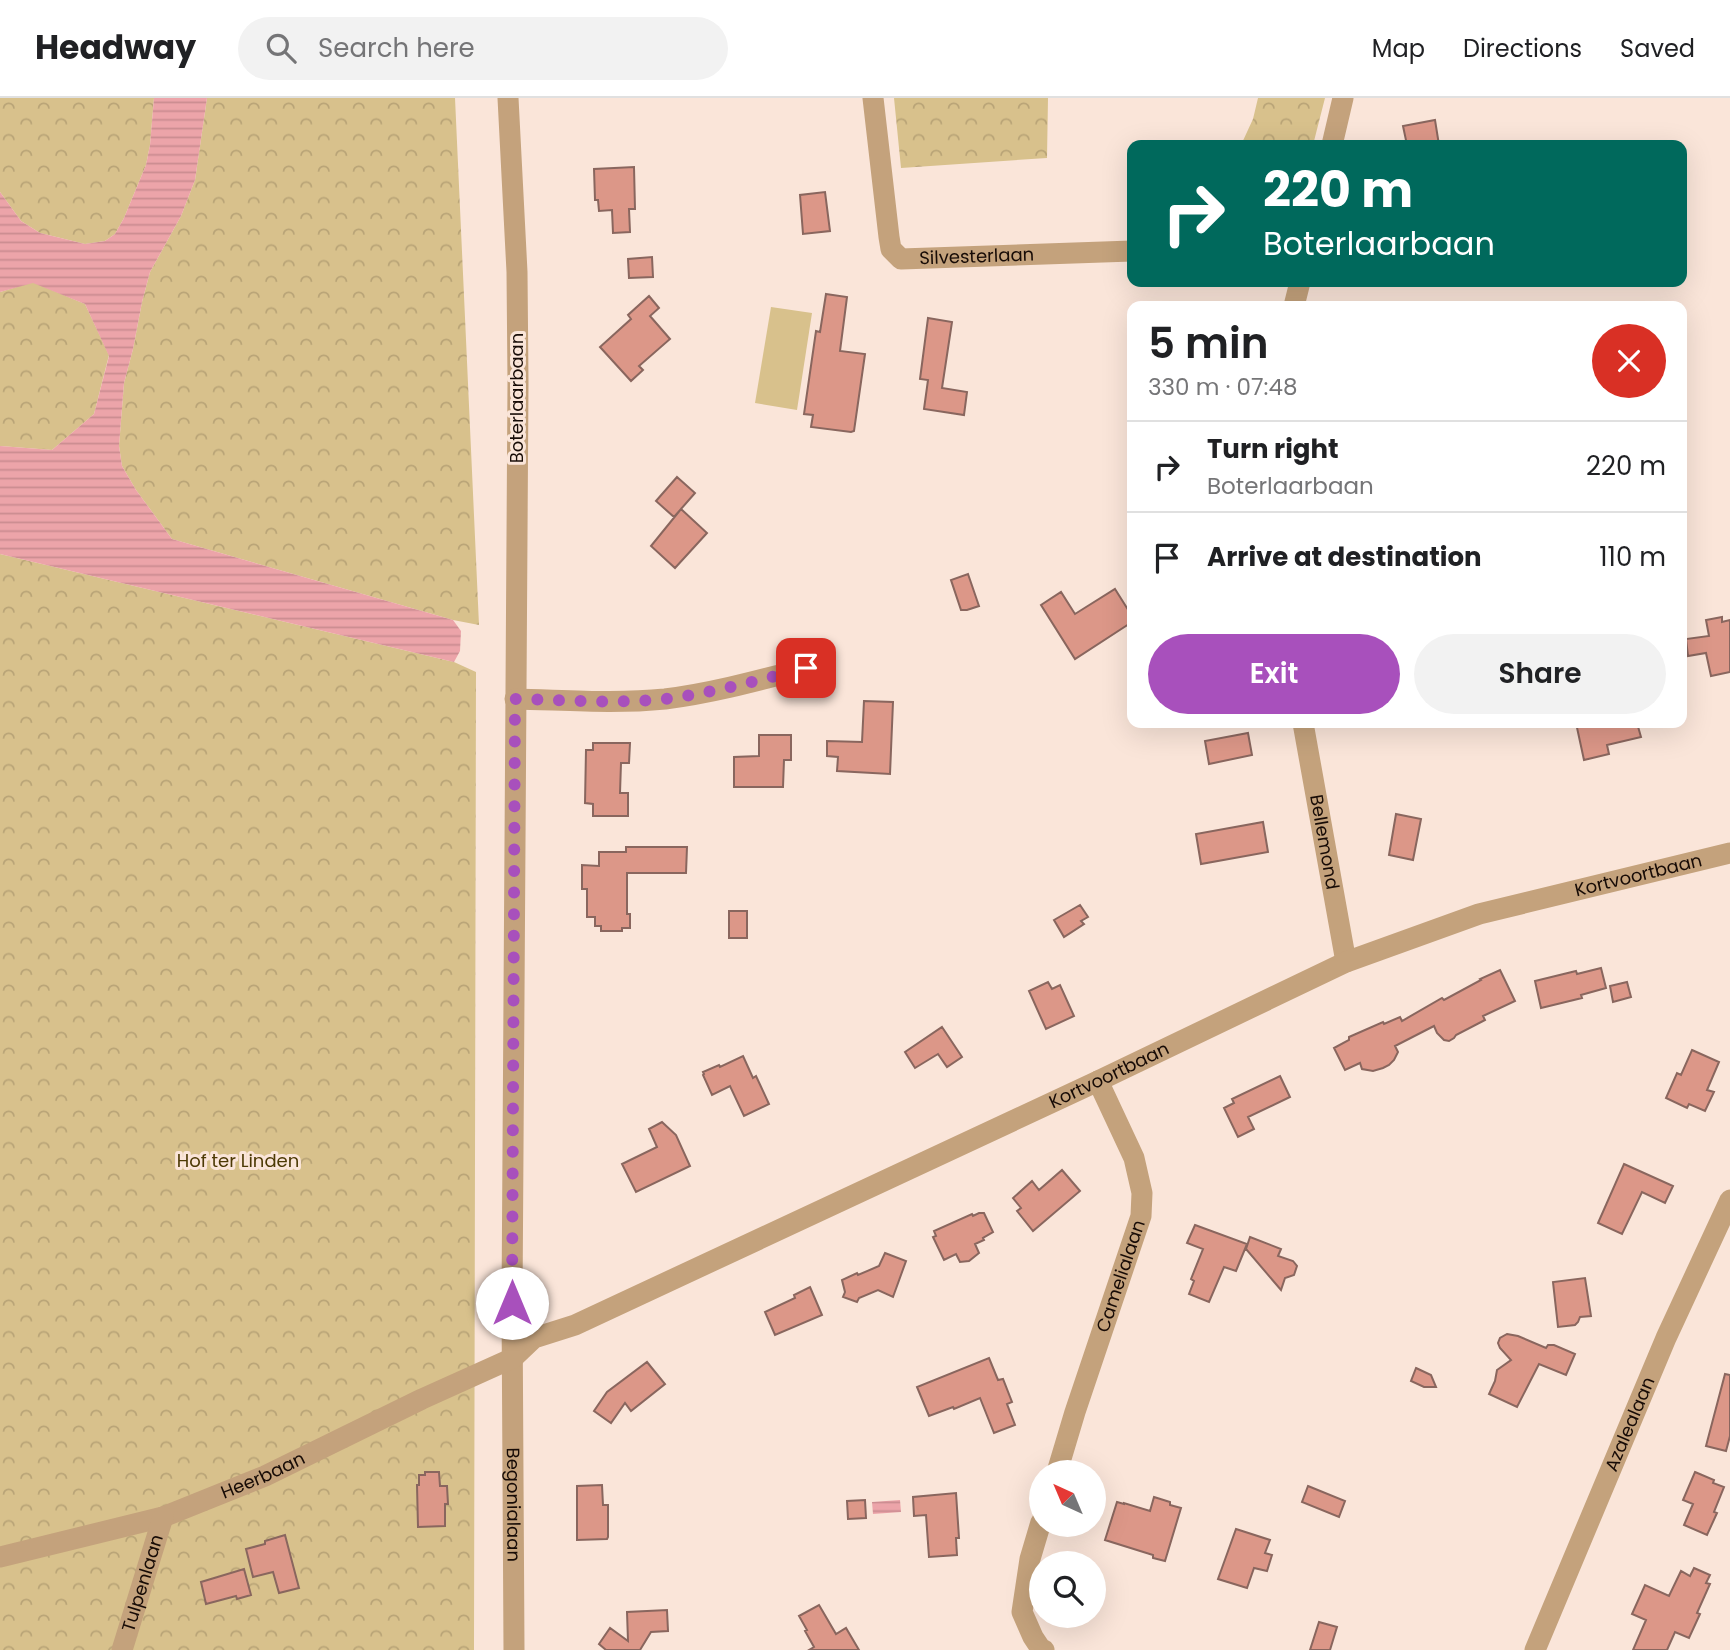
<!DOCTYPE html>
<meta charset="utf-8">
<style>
:root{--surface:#fff;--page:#f2f2f2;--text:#202124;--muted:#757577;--line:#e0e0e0;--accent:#a850bc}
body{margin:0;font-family:Poppins,sans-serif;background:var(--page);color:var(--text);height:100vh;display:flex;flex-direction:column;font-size:26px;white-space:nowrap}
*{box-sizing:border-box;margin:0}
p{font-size:23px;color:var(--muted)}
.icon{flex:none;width:38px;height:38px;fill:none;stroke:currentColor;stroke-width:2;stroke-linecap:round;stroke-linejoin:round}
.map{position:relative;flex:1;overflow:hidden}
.side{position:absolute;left:1127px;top:203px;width:560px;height:427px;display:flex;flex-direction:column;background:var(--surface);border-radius:14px;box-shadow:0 7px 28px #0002}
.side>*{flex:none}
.hud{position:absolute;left:1127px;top:42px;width:560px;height:147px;border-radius:14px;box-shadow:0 7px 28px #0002;background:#00695c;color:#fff;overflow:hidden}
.needle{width:46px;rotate:316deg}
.controls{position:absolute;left:1029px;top:1362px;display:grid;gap:14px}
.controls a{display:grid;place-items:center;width:77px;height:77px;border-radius:50%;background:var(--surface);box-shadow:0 7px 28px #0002;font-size:35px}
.pin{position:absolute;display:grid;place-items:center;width:60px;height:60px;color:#fff;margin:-30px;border-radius:14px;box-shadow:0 4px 10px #0006}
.me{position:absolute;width:77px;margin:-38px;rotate:0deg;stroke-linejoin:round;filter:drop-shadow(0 0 5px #0008)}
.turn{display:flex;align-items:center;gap:24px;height:147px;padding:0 21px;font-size:32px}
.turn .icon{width:91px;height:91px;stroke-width:2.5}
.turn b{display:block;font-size:49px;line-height:60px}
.round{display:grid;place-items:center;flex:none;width:74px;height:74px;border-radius:37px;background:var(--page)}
.head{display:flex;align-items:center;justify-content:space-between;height:119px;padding:0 21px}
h1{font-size:42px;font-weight:600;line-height:52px}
.action{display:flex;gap:14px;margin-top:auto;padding:14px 21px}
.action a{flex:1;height:80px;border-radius:42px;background:var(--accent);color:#fff;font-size:28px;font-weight:600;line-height:80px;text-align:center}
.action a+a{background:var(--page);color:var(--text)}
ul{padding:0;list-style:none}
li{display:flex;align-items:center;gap:21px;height:91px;padding:0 21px;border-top:2px solid var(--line)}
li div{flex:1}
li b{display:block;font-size:26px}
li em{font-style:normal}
header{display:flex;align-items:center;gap:42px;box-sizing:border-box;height:98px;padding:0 35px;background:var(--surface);border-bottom:2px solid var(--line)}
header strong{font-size:33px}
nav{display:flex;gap:38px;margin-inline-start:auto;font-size:24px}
.search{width:490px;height:63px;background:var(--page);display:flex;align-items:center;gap:18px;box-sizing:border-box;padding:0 24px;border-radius:38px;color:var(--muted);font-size:26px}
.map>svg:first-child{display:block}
</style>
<header>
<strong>Headway</strong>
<div class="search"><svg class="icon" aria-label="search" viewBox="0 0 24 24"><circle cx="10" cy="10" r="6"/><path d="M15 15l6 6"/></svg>Search here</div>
<nav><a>Map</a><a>Directions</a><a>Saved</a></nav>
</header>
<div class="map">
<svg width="1730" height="1552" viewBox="0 0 1730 1552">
<defs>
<pattern id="forest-crowns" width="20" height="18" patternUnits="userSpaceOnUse" patternTransform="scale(1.75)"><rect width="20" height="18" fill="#d8c18c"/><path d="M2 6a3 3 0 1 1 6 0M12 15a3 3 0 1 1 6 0" fill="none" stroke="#b9a477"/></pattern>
<pattern id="water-rules" width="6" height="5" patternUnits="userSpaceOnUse" patternTransform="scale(1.75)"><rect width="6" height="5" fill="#eca4a9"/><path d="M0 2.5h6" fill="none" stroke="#ca8c90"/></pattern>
</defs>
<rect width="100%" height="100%" fill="#fae5d9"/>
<!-- grass -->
<path fill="#d8c18c" d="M771,209l41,6 -15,97 -42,-7z"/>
<!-- forest -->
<path fill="url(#forest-crowns)" d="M0,0h154l-4,47 -4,20 -22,53 -9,16 -10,7 -20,3 -45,-11 -19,-12 -21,-29z
M207,0h248l24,527 -26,-5 -281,-81 -36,-49 -14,-24 -3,-20 5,-63 9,-34 9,-47 8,-30 31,-56 14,-36z
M894,0h154l-1,60 -146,10z
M1258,0h67l-12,47h-72l12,-26z
M33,184l52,22 24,51 -15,59 -42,36 -52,-4v-154z
M0,456l454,108 22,10 -2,978h-474z"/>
<!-- water -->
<path fill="url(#water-rules)" d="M154,0h53l-12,82 -14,36 -31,56 -8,30 -9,47 -9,34 -5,63 3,20 14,24 36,49 281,81 8,11 -1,20 -6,11 -454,-108v-108l52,4 42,-36 15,-58 -24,-52 -52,-21 -33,9v-100l21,29 19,12 45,11 20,-3 10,-7 9,-16 22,-53 4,-20z
M900,1402l1,12 -28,2 -1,-12z"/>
<!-- building -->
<path fill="#dc9788" stroke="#89665e" stroke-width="2" d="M1435,22l4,25h-32l-4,-19z
M634,69l1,42h-6l1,23 -17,1 -1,-23 -13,1 -1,-11h-3l-1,-31z
M825,94l5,39 -27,3 -3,-39z
M652,159l1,20 -24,1 -1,-19z
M826,196l21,3 -7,54 25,3 -11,77 -3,1 -40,-5 2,-12 -9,-1 12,-83 4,1z
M649,198l10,12 -9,8 20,23 -31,27 4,4 -12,11 -31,-34 31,-28 -3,-4z
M928,220l24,4 -10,66 25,4 -3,23 -40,-6 4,-29 -8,-1z
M677,379l18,16 -21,24 -18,-16z
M681,411l26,24 -32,35 -24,-22z
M968,476l11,32 -12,4h-6l-10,-30z
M1115,491l17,27v6l-57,37 -34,-54 20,-13 14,22z
M1722,519v5l8,-2v52l-19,4 -5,-23 -18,3 -2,-17 23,-3 -3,-16z
M864,603l29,1 -3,72 -53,-3 1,-14 -11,-1v-15l35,1z
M1576,625h61l4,14 -34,8 2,9 -25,6z
M1248,635l4,22 -43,9 -4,-23z
M759,637h32v25h-7l-1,27h-49v-30l25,-1z
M593,645h37l-1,20h-8l-1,30h8v23h-35v-12l-8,-1 1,-53h7z
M1396,716l25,5 -8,41 -24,-5z
M1263,724l5,30 -67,12 -5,-30z
M626,749h61l-1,26h-59v41h3v14h-8v3h-21v-5h-6v-9h-8v-28h-5v-24l17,1v-14h27z
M1080,807l8,12 -7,4 3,3 -20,13 -10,-17z
M729,813h18v27h-18z
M1601,870l5,20 -25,7 1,3 -41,10 -6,-27 41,-10 1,3z
M1500,872l15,31 -32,15 2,4 -29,15 -2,3 -5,3 -5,-1 -7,-7 -3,-7 -39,20 3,6 -4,8 -5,5 -6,3 -10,3 -11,-2 -2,-6 -15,7 -11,-22 15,-8v-3l34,-15 1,2 16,-7 2,4 40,-23 2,2 37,-20 -1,-1z
M1048,884l4,7 8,-4 14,31 -28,13 -17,-38z
M1627,884l4,15 -18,5 -3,-16z
M942,929l20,30 -15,10 -9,-13 -23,14 -10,-16z
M1692,952l27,12 -12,28 7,2 -9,19 -16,-7 -2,4 -21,-10 11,-25 4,2z
M743,958l10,22 3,-2 13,28 -25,12 -14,-30 -18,9 -9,-20 1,-1 -1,-2 16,-7 1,2z
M1280,978l10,21 -42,20 6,12 -16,8 -14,-29 10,-5 -2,-4z
M662,1024l14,13 14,31 -54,26 -14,-28 35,-17 -8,-18z
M1624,1066l49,22 -8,17 -23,-11 -20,42 -24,-11z
M1062,1072l18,21 -47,40 -16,-20 4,-3 -8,-10 19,-17 7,9z
M979,1115h5l9,19 -10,6 1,2 -9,4 4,9 -10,8 -9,1 -4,-8 -12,6 -11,-23 3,-1 -2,-5 38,-17 1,2z
M1195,1127l52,19 -11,27 -12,-4 -15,35 -20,-8 5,-13 -3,-2 12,-30 -16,-6z
M1250,1139l31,12 -3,7 15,5 4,5 -3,9 -9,3 -4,12 -35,-41z
M885,1155l21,8 -13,36 -15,-7 -19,8 -2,4 -14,-5 2,-5 -3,-12 15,-7 1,2 21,-9z
M1585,1180l6,38 -11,1 -2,5 -3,3 -17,2 -5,-45z
M810,1189l12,28 -47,20 -10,-23 30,-14 -1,-3z
M1507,1236l11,2 28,12 2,-3h6l21,9 -9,21 -27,-11 -22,43 -28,-13 6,-13 2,-11 14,-10 -11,-12 -2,-5 2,-5z
M989,1260l9,22 5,-1 9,23 -5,2 8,21 -21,8 -14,-35 -26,11 -1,-2 -24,9 -12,-29z
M647,1264l18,22 -34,27 -6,-8 -14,20 -17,-12 13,-19z
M1416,1270l15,7 5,12h-12l-13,-6z
M1725,1276l5,1v61l-4,15 -20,-5z
M425,1374h14l1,14h7l1,18h-3v22l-27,1 -1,-42h2v-10h6z
M1695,1374l19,8 -1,3 11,4 -10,25 3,1 -10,22 -23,-10 9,-21 -10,-4z
M602,1387l1,20h5v32l-1,2 -30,1v-54z
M1308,1388l37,15 -6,16 -37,-15z
M956,1395l3,45h-3l1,17 -28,2 -3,-42 -12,1 -1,-19z
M1154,1399l16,5v3l11,3 -16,53 -12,-3v-3l-48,-15 12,-38 7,2v-1l26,8z
M865,1402l1,18 -18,1 -1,-18z
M1236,1431l34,11 -5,13 7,2 -5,16 -13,-3 -7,20 -29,-9z
M285,1437l14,53 -20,5 -6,-21 -20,5 -7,-28 19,-5v-3z
M1694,1470l16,7 -4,8 4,1 -13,29 3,1 -11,24 -14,-6 -8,18h-34l13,-30 -14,-6 13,-29 24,11 12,-25 9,5z
M244,1471l7,26 -14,4 -1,-3 -30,8 -5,-22z
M819,1507l17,29 10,-6 13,22h-50l5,-3 -9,-16 2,-1 -8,-14z
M667,1512l1,21 -17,1 -11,18h-34l-7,-6 11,-16 18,13 -1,-29z
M1319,1524l18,5 -7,23h-20z"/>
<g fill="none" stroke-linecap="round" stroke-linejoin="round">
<!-- minor -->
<g stroke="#c4a27c" stroke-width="21">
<path id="s1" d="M508,0l9,174 1,110 -6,921 2,347"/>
<path id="s2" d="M873,0l16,139 2,12 10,10 231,-8"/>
<path d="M1332,47l11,-47"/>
<path d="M1294,208l6,-24"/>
<path d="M515,601c50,1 100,5 150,0 48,-6 95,-19 141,-31"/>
<path id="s3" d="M1303,625l43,239"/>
<path id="s4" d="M1057,1374l18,-60 66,-196 1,-23 -8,-35 -36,-77"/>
<path d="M1041,1424l-11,37 -8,53 11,25 8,12 3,1"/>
<path id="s5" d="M0,1459l163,-40 102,-41 157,-77 91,-41 21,-20 41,-13 523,-244 248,-119 133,-48 251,-61"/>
<path id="s6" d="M122,1552l41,-133"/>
<path id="s7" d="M1535,1552l131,-312 64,-138"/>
</g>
</g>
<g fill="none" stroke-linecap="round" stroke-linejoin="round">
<!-- route -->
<path stroke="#a850bc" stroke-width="12" stroke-dasharray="0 21.6" d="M512,1205l3,-604c50,1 100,5 150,0 48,-6 95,-19 141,-31"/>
</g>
<g text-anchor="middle" stroke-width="6" stroke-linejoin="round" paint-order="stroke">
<!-- street labels -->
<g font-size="18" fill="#170b06" stroke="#fae5d9">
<text dy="6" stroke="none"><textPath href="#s2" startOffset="242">Silvesterlaan</textPath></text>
<text transform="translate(517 300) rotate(-90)" y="6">Boterlaarbaan</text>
<text dy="6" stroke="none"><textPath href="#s3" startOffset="121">Bellemond</textPath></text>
<text dy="6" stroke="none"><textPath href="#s5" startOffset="1782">Kortvoortbaan</textPath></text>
<text dy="6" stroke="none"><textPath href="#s5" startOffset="1214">Kortvoortbaan</textPath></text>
<text dy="6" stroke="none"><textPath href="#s4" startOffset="206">Camelialaan</textPath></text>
<text dy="6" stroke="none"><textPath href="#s7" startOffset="245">Azalealaan</textPath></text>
<text dy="6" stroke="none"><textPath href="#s5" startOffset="276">Heerbaan</textPath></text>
<text dy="6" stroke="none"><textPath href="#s1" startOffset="1407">Begonialaan</textPath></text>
<text dy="6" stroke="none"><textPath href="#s6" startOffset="70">Tulpenlaan</textPath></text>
</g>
<!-- park labels -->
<g font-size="18" fill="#4c3904" stroke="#fae5d9">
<text x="238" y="1069">Hof ter Linden</text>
</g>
</g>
</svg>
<div class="controls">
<a><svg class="needle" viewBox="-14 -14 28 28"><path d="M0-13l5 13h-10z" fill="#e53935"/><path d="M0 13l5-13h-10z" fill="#757577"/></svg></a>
<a><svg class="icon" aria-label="search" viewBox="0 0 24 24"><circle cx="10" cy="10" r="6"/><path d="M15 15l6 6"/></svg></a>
</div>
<div class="pin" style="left:806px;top:570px;background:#d93025"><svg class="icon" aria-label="arrive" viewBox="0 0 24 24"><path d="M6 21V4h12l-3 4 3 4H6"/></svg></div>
<svg class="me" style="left:512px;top:1205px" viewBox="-20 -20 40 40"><circle r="19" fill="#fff"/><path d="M0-13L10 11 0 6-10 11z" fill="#a850bc"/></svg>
<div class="hud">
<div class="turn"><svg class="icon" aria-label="right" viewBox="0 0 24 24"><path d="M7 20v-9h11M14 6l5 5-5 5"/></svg><div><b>220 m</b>Boterlaarbaan</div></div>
</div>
<section class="side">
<div class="head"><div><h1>5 min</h1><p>330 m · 07:48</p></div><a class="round" style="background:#d93025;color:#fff"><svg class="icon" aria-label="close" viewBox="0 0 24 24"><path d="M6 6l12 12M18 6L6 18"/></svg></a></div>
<ul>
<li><svg class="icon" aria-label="right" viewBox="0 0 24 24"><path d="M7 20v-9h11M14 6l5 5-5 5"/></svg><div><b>Turn right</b><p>Boterlaarbaan</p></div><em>220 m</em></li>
<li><svg class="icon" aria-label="arrive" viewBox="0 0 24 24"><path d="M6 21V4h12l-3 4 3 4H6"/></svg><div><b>Arrive at destination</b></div><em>110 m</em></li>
</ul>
<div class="action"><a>Exit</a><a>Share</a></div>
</section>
</div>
